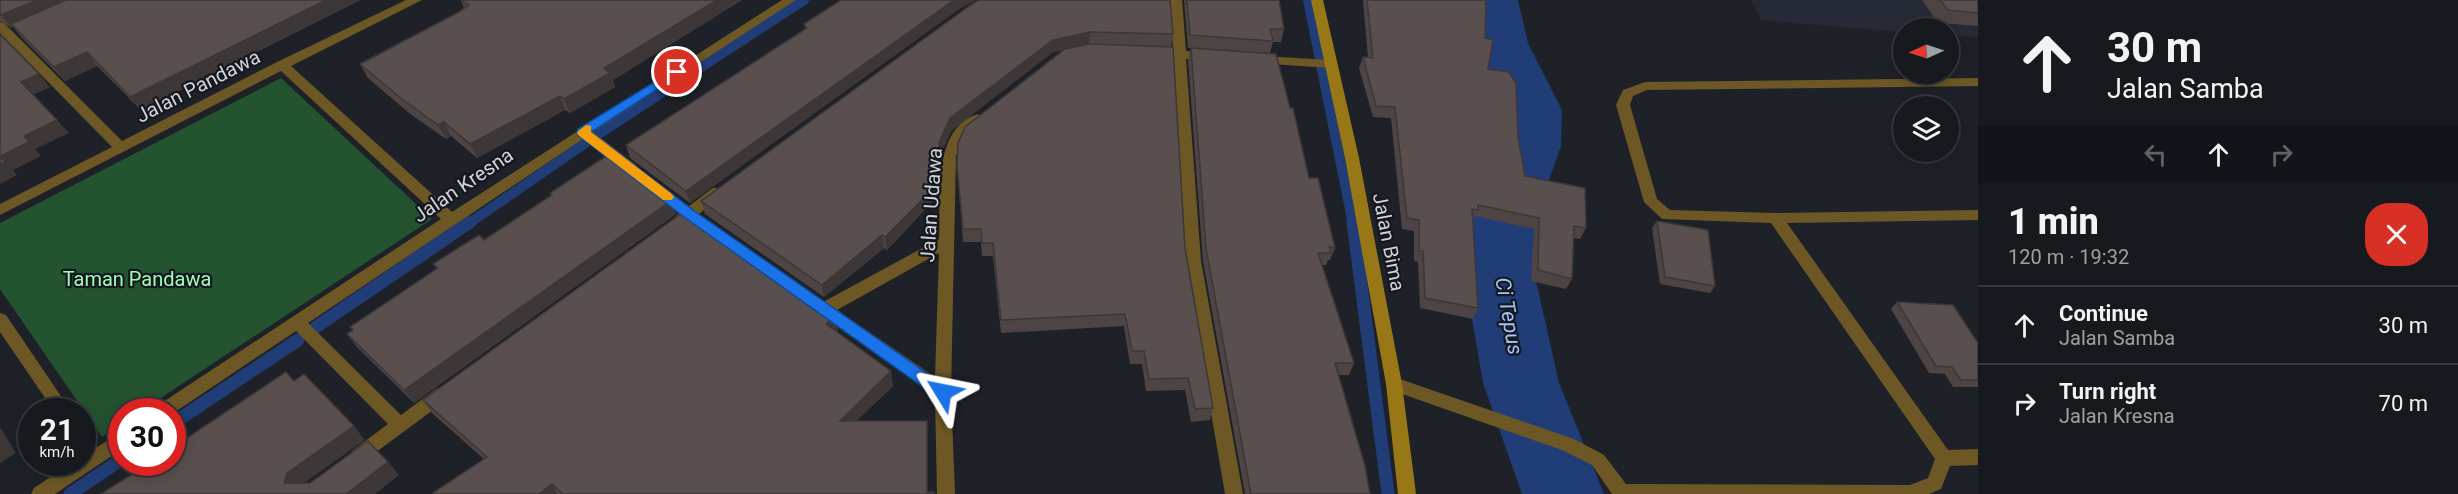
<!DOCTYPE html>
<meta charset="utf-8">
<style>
:root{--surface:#161a1e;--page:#1f2327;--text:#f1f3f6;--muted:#9ea1a4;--line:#35383c}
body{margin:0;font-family:Roboto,sans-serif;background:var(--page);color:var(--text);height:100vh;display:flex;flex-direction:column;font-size:22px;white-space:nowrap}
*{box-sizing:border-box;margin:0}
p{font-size:20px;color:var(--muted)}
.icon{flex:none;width:33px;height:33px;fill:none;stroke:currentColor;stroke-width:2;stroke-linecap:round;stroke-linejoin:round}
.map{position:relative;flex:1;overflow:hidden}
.drawer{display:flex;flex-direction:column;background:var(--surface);width:480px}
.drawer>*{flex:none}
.guide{background:#161a1e;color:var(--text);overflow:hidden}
.needle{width:39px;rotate:267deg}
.tools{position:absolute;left:1893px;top:18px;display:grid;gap:12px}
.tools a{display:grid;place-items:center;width:66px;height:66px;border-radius:50%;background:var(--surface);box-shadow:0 3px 15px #0003,0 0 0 2px var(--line);font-size:30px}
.speed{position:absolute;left:18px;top:398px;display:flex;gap:12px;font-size:30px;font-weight:700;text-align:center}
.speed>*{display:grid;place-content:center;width:78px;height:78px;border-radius:50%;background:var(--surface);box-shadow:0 3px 15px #0003,0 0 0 2px var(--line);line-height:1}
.speed small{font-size:15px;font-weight:400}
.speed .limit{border:9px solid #d22;background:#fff;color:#111}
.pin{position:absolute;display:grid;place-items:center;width:51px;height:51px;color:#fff;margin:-26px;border:3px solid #fff;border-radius:50%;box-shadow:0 2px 6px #0007}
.me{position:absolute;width:66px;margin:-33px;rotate:305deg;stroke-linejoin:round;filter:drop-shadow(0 0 4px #0008)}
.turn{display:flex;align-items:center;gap:21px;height:126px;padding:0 30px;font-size:27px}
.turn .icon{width:78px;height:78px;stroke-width:2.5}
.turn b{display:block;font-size:42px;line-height:51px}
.lanes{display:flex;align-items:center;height:57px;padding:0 30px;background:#0003;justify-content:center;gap:30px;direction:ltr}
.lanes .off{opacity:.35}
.round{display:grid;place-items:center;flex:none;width:63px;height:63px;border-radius:24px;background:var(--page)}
.headline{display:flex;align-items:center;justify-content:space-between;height:102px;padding:0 30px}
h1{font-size:36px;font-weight:800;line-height:45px}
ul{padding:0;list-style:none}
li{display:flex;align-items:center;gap:18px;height:78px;padding:0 30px;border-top:2px solid var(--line)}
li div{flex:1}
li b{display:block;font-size:22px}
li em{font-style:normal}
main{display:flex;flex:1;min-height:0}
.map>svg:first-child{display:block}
</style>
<main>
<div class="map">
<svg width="1978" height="494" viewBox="0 0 1978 494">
<rect width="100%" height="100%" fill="#1e2228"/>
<!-- built -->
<path fill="#252a36" d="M1751,0h227v38l-29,-3 -1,-7h-44l-1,4 -142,-12z"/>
<!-- green -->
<path fill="#245330" d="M281,78l151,141 -291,192h-19l-1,13 -19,13 -102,-148v-66z"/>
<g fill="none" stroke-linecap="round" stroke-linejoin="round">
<!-- stream-far1 -->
<path stroke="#213d77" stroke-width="10" d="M1308,0l45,224
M594,137l210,-137
M468,224l122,-84"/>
<!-- stream -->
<path stroke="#213d77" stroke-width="13" d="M1353,222l35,272
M316,327l154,-105
M172,424l126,-84
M70,494l52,-35"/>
<!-- river -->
<path fill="#213d77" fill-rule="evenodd" d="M1462,0h56l10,43 34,67 -1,36 -22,62 -5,64 25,111 45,111h-82l-39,-111 -19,-111 9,-64 24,-62 3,-36 -30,-67z"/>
<!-- lane -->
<path fill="#6d5825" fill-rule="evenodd" d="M1978,78v8l-331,4 -14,6 -3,9 27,94 13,11 105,3 203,-3v10l-191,3 161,227 30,-1v16l-28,1 -9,23 -12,5h-317l-20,-29 -30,-15 -174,-61 -2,-5 2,-5 6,-2 180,62 30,16 22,29 284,1 18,-7 7,-19 -164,-236 -109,-4 -18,-17 -28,-97 7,-15 22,-8z"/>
<!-- street -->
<path fill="#6d5825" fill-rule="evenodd" d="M406,0h16l-131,66 161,146 330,-212h14l-203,132 43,33 2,4 -2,4h-10l-43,-34 -275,184 93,92 35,-26 6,-2 6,2 2,5 -2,5 -84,62 -6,3 -6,-3 -3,-5 3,-5 36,-27 -92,-93 -124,83v-3h-17l2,-5 284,-187 -160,-148 -281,144v-11l112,-57 -112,-114v-11l4,1 118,118 155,-79z
M1170,0h12l4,51 22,2 6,4 -6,4 -22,-2 15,202 42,233h-18l-40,-233 -12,-202 -19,-2 -6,-4 6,-4 19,1z
M1259,56l72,4 6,4 -6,4 -77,-5 -1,-3 1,-3z
M978,114l7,5 -22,20 -7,17 -5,236 4,102h-18l-2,-99 -121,-85 -2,-4 2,-4 11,-1 114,-62c2,-38 -8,-111 39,-125zM939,253l-4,124 -98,-67z
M657,184l32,22 24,-18h10l2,4 -26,22 3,4 -2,4 -5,1 -6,-2 -14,8 -5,-1 -2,-4 11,-11 -27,-20 -2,-4 2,-4z
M0,313l6,2 65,96h-17l-54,-79z
M122,432v17l-67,45h-24l3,-6 39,-26h9v-29l6,2 9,12z"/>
<!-- secondary -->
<path fill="#987717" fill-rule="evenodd" d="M1311,0h12l36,158 43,226 14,110h-18l-12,-110 -41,-226z"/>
</g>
<!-- wall -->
<path fill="#4d4443" d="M0,0h360l-219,110 -44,-44 -32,15 -43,-43 -8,-10h-2l-12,-7z
M461,0h281l-129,80 2,7 -45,26 -5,-3 -88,48 -26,-22 -5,3 -37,-26 -41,-35 -8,-14 97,-51 7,-5z
M841,0h135l-14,7 -272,196 -60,-45 -4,-13 179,-116 -1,-5z
M979,0l194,34 -2,13 14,201 28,160 -3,12 -19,2 -6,-32 -39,1 -4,-27h-12l-6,-38 -123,7 -8,-77h-11l-1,-14h-18l-6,-76 106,-116 -10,2 -102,79 -11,25 -2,40 -51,54 -3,-2 -60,49 -119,-83 -4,-13z
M1184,0h95l5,29 -3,13h-8l-3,11 39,125 26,70 -5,12h-2l-2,5h-4l32,98 -5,12h-11l32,119h-125l-42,-233 -15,-201 3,-12h-3z
M1363,0h123l-1,38 3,31 30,68 7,39 61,52 -6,11 -6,-1 -2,41 -6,10 -35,-8 3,-52 -59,-13 -2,4 5,88 -5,11 -53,-11 -2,-46 -4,-1v-30l-12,-2 -11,-111 -18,-1 -14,-49 4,-11 5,1z
M1922,0h56v26l-40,-3z
M550,193l126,21 -262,189 -57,-56 -10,-13 90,-65 -4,-5 51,-24 67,-44z
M1657,221l58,65 -5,7 -50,-9 -8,-56z
M1897,302l81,41v44h-25l-8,-13 -16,-1 -38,-64z
M838,331l-2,1 55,39 2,15 -37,35h71l1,14v57l6,2h-501l51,-35 -51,-45 -10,-14z"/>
<!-- shaded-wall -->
<path fill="#3e3737" d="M37,0h41l-66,28 -11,-13z
M326,0h34l-219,110 -11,-13z
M717,0h25l-129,80 2,7 -45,26 -6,-14 40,-31z
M954,0h22l-14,7 -272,196 -4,-12z
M1090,32l-1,13 -36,7 -102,79 -11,25 -2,40 -51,54 -2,-13 54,-94 11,-25 103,-78z
M87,52l10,14 -32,15 -11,-14z
M39,74l11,13 -17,8 -12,-13z
M560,96l5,14 -88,48 -7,-14z
M57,120l12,13 -34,16 -11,-13z
M444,122l7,14 -5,3 -8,-14z
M29,142l12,14 -28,14 4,5 -17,9v-28z
M672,200l4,14 -262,189 -10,-13z
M882,235l2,13 -60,49 -2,-12z
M835,316l3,15 -10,8 -2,-15z
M891,371l2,15 -51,49 -2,-14z
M927,421l1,14v59h-1z
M354,426l11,14 -65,46 -16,-3 3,-10z
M0,427l16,26 -16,10z
M388,462l11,13 -24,19h-29z
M552,484l6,10h-19z"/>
<!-- building -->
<path fill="#594f4e" stroke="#3e3737" stroke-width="1.5" d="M0,0h37l-36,15 -1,-1z
M66,0h260l-196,97 -43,-45 -33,15 -43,-43z
M461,0h256l-113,68 6,5 -46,26 -4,-3 -90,48 -26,-22 -6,3 -36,-26 -42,-35 97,-51 12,-8z
M841,0h113l-268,191 -60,-46 181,-117 -3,-4z
M979,0h191l3,34 -83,-2 -37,8 -103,78 -11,25 -1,41 -53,53 -3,-2 -60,50 -121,-84 271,-197z
M1187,0h92l5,29h-14l3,12 -83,-6z
M1367,0h119l-1,38 8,2 -5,29 21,3 7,11 2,54 7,39 60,12 1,40 -12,-2 -2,53 -34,-9 1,-52 -61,-13v5l-6,-1 6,99 -53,-10 -2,-47h-4v-31l-12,-2 -12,-111 -19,-1 -13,-49 10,1z
M1940,0h38v13l-30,-3z
M0,34l39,40 -18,8 36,38 -33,16 5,6 -29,14 5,6 -5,2z
M1090,44l83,3 12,201 28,160 -18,1 -7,-31 -39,1 -5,-28h-12l-7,-37 -124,6 -8,-77h-11l-1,-14h-18l-6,-63 1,-23 7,-16 100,-78z
M1191,48l85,6 14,54h3l16,70h9l17,70 -6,-1 2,6h-13l36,110h-19l30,103 5,28h-119l-45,-246z
M611,153l61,47 -268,190 -57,-56 6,-4 -3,-3 88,-59 -5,-4 46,-29 5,5 68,-45 -2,-2z
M686,210l149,106 -9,8 65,47 -51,50h87v71h7v2h-371l-11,-10 -13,10h-106v-1l54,-36 -64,-57z
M1657,221l51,9 7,56 -50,-9z
M1897,302l56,3 25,38v37h-17l-9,-13 -16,-1z
M286,372l8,9 10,-7 50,52 -67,47 -3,10h26l58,-42 20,21 -42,32h-245l50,-32h21v-14z"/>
<!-- route -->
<path fill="#1a73e8" stroke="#114b97" stroke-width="1.5" d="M677,68l4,1v5l-90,58 102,78 255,178 2,4 -2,5 -5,2 -6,-2 -253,-180 -106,-82 -1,-3 1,-3z"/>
<!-- slow -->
<path fill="#f59e0b" d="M586,125l5,1v6l81,62 2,3 -2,3h-9l-85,-65 -1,-3z"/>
<g text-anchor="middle" stroke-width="4.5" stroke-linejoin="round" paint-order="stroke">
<!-- street labels -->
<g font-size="20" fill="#d1d3d8" stroke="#15181e">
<text transform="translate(198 86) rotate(-27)" y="7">Jalan Pandawa</text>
<text transform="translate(463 185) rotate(-34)" y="7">Jalan Kresna</text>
<text transform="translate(931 205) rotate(-86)" y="7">Jalan Udawa</text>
<text transform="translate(1389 242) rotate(79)" y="7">Jalan Bima</text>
</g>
<!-- park labels -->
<g font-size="20" fill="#9efdb4" stroke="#15181e">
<text x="137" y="286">Taman Pandawa</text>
</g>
<!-- water labels -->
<g font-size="21" font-style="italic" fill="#a6c2f7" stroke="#15181e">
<text transform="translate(1509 316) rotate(80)" y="7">Ci Tepus</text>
</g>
</g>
</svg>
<div class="tools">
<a><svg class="needle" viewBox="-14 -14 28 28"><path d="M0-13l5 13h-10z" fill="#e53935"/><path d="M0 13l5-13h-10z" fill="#9ea1a4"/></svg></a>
<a><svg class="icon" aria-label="layers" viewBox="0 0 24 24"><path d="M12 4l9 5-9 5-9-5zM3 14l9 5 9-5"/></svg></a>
</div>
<div class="speed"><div>21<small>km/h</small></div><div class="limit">30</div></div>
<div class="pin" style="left:677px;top:72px;background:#d93025"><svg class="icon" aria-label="arrive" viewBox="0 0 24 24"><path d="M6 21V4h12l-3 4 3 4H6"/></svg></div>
<svg class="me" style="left:943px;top:392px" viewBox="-20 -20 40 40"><path d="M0-17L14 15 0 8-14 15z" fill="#1a73e8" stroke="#fff" stroke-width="4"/></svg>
</div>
<section class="drawer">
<div class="guide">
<div class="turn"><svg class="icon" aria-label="ahead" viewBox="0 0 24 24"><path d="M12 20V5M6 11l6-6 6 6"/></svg><div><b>30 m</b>Jalan Samba</div></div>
<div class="lanes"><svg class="icon off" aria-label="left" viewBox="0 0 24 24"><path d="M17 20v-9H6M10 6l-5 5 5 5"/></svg><svg class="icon" aria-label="ahead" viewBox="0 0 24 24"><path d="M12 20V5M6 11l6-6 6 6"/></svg><svg class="icon off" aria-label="right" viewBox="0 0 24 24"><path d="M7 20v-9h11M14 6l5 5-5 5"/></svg></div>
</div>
<div class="headline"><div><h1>1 min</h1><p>120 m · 19:32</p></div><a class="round" style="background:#d93025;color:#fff"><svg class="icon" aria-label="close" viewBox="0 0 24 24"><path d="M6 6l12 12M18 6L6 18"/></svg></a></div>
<ul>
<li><svg class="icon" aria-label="ahead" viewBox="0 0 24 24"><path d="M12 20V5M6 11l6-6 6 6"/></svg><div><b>Continue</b><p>Jalan Samba</p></div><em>30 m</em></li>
<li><svg class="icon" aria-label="right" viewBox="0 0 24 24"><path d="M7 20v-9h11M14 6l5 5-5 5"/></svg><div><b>Turn right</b><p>Jalan Kresna</p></div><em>70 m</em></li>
</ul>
</section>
</main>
